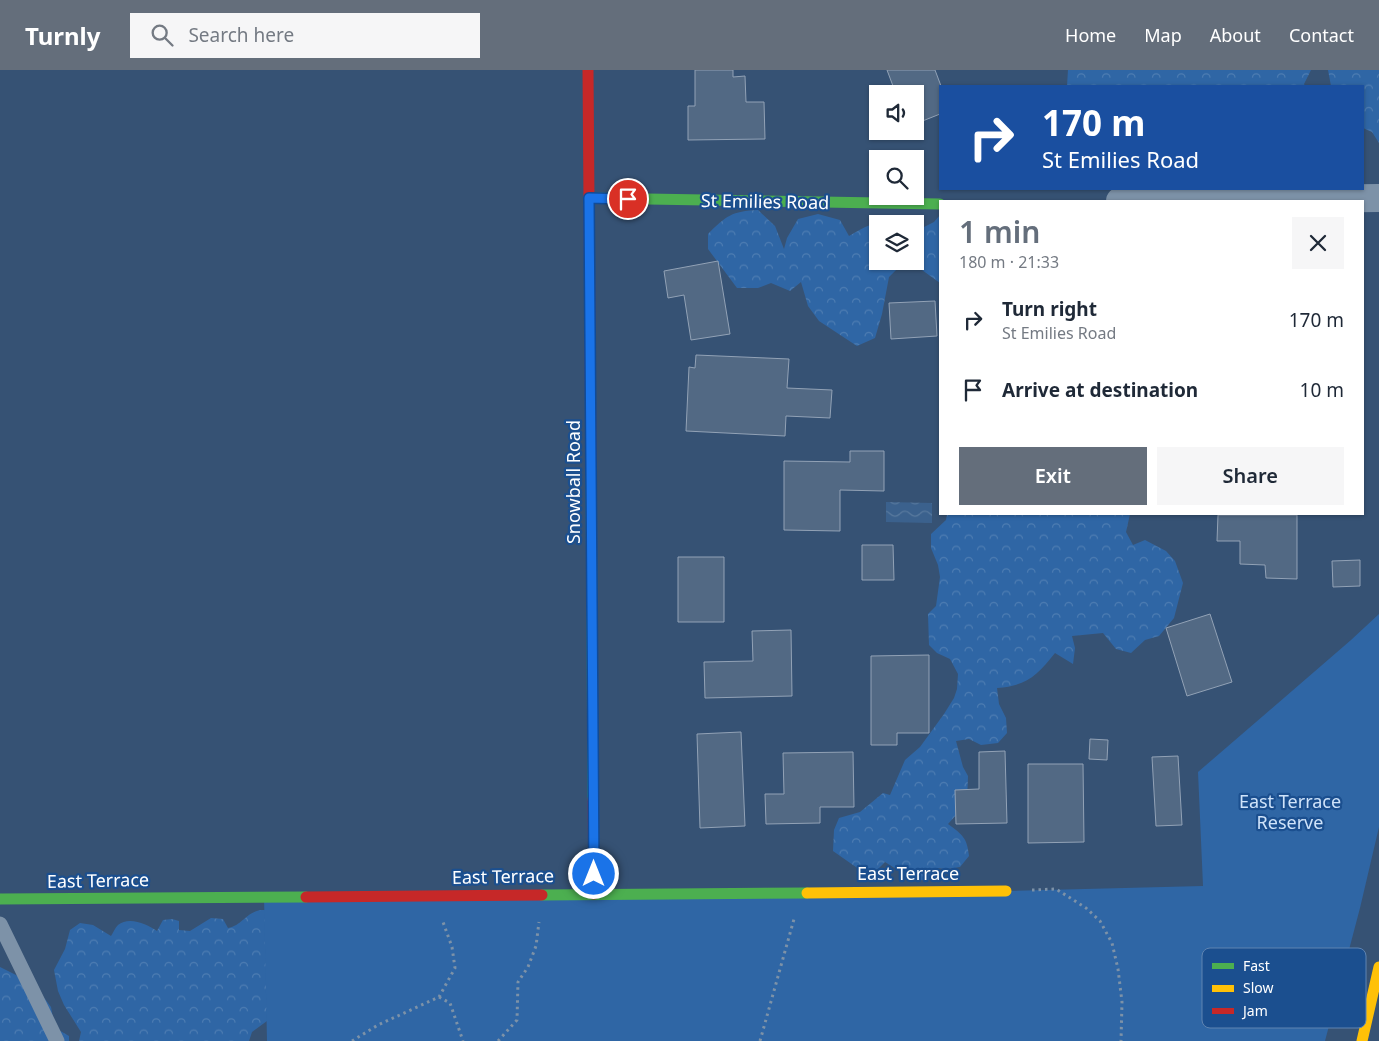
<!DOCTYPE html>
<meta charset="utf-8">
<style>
:root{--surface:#fff;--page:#f6f6f7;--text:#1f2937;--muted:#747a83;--accent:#646e7b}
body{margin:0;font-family:"Noto Sans",sans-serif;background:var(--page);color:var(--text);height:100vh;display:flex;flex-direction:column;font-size:19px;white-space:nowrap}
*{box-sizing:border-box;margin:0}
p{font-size:16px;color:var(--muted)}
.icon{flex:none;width:28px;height:28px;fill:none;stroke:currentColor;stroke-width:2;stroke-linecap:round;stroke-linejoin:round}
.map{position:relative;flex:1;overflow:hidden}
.side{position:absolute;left:939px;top:130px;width:425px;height:315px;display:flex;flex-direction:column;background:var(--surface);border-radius:0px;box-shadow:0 1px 4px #0004}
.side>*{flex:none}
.hud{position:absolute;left:939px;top:15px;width:425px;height:105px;border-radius:0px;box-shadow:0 1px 4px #0004;background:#1a4fa0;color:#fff;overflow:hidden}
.controls{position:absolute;left:869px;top:15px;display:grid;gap:10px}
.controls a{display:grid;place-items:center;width:55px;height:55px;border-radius:0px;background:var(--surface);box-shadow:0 1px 4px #0004;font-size:25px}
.pin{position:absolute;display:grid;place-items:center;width:42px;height:42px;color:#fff;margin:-21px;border:2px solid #fff;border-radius:50%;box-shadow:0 1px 5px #0007}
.me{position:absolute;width:55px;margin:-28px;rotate:0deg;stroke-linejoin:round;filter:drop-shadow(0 0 4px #0008)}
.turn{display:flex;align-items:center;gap:18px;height:105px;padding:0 20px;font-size:22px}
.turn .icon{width:65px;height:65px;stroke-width:2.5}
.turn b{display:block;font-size:35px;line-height:42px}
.round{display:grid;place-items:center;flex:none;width:52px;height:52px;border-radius:0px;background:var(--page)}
.head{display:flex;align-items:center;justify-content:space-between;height:85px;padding:0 20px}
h1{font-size:30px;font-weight:600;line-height:38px;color:var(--accent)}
.action{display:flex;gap:10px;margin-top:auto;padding:10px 20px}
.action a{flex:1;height:58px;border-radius:0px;background:var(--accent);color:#fff;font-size:20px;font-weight:600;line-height:58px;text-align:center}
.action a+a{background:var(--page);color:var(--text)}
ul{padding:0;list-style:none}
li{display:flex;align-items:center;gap:15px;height:70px;padding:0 20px}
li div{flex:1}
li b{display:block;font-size:19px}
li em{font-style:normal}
header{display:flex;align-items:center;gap:30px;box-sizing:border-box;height:70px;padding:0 25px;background:var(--accent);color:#fff}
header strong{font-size:24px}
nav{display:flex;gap:28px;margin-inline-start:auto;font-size:18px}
.search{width:350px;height:45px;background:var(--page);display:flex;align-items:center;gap:12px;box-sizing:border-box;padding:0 18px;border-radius:0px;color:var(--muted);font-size:19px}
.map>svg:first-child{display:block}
</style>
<header>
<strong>Turnly</strong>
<div class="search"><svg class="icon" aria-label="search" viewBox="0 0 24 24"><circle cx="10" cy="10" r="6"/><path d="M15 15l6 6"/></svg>Search here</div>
<nav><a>Home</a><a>Map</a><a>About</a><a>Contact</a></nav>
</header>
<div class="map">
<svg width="1379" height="971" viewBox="0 0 1379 971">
<defs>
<pattern id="forest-crowns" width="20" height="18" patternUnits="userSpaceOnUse" patternTransform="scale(1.25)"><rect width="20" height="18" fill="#2f66a5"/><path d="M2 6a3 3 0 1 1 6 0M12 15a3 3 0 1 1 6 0" fill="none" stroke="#4e7db2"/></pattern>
<pattern id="water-waves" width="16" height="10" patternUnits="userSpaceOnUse" patternTransform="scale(1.25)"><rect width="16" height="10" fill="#3b618d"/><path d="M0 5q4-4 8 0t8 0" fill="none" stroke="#58799e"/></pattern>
</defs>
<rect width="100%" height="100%" fill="#365274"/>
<!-- forest -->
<path fill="url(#forest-crowns)" d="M1068,0h243l-7,14 1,2h-238z
M1328,0h51v73l-7,-11 -9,-4 -1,-42h-31z
M758,140l17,16 9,23 3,-11 11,-19 20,-5 22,6 9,16c25,-15 31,-16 59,-12h-30v37h37v-35l7,2 12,-6 6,-7v68l-18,-13 -22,-4 -11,11 -7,37 -7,24 -18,8 -38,-25 -11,-15 -7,-24 -11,9 -19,-8 -13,5h-21l-29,-39v-15c18,-18 24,-23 50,-24z
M947,444h183l-4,18 7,13 12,-5 21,11 9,10 8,22 -9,35 -15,18 -14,4 -14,13 -15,-4 -13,-16 -31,3 3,12 -2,16 -18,-11c-18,23 -29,33 -58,35l2,16 7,14 1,15 -9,10 -17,2 -12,-6 -13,2 7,26 5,9 -1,27 -19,21c15,11 19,14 21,32l-9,11 -13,2 -11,-1 -8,13 -16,-2 -27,-17 -7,7 -15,3 -30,-21 1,-21 5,-12 21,-6 23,-19 7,2 15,-35 15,-13 24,-33 10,-16 3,-9 1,-15 -8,-15 -13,-6 -8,-8 -1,-31 8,-8 4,-29 -2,-12 -7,-17v-14l15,-14z
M260,840h15l-8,111 -15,11 -3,9h-170l2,-9 -17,-27 -6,-14 -4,-21 11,-21 5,-19 10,-7 13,2 18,11c2,-3 4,-8 7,-11 11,-9 29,-1 39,6l6,-11 9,-1 7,2v9l11,1 21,-13 12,1 5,9c15,-3 16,-14 32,-18z
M0,897l16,8 29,24 6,8 3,16 3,6 12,7v5h-69z"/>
<!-- green -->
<path fill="#2f66a5" d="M1379,544v213l-19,81 -35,133h-1058l-3,-144 742,-6 197,-5 -5,-114 153,-132z"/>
<!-- water -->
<path fill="url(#water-waves)" d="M886,432l46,1v20l-46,-1z"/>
<!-- building -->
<path fill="#526984" stroke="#92a2b6" d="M695,0h38v7l12,-1 1,26h18l1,37 -77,1v-34h7z
M887,0h48l6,16 -1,28 -25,10v-30h-19z
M718,191l12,73 -39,6 -7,-45 -16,3 -4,-27z
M935,231l2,35 -46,3 -2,-36z
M696,285l93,4 -2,29 45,2 -2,28 -44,-2 -1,20 -99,-5 3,-64 6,1z
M850,381h34v40l-44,-1v41l-56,-1v-69l66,1z
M1218,445h79v64l-31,-1 -1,-13 -25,-1v-23h-23z
M862,475h31l1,35h-32z
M678,487h46v65h-46z
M1360,490v26l-27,1 -1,-26z
M1210,544l22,68 -45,14 -21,-68z
M791,560l1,66 -87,2 -1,-36 49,-1 -1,-30z
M929,585v78h-32v12h-26v-89z
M741,662l4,94 -45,2 -3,-94z
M1090,669l18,1 -1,20 -18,-1z
M1005,681l2,72 -51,1 -1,-34 24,-1v-37z
M853,682l1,55h-34v16l-54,1 -1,-30h19l-1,-41z
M1178,686l4,69 -26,1 -4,-69z
M1028,694h55l1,78 -56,1z"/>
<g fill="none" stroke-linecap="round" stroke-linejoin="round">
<!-- path -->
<path stroke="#7d92a8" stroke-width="3" stroke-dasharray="2.5 4" stroke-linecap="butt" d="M1032,820l24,-1 30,19 14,13 12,22 6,26 4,33 -1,39
M439,927l11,6 13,38
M352,971l26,-16 61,-28 16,-29 -3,-21 -9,-25
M498,971l19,-21 1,-38 10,-15 8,-21 3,-24
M760,971l34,-122"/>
<!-- lane -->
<path stroke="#7d92a8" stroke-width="15" d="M0,854l57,117"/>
<!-- street -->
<path stroke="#7d92a8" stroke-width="28" d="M1120,131l259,-3"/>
<!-- fast -->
<path stroke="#4caf50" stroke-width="11" d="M589,128l351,6
M591,396l2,333
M542,825l265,-2
M0,829l306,-2"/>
<!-- slow -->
<path stroke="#ffc107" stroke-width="11" d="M807,823l199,-2
M1362,971l17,-74"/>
<!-- jam -->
<path stroke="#c62828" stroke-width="11" d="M588,0l3,396
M593,729l1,95
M306,827l236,-2"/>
</g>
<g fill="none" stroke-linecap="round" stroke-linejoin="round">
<!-- route casing -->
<g stroke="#114b97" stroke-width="12">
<path id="route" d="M594,804l-5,-676 39,1"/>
</g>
<!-- route -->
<use href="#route" stroke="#1a73e8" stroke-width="9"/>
</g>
<g text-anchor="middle" stroke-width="4.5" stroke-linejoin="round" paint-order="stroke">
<!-- street labels -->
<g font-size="18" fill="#fff" stroke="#1b4f8f">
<text transform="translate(765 132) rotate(1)" y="6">St Emilies Road</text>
<text transform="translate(574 412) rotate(-90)" y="6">Snowball Road</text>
<text x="908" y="810">East Terrace</text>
<text transform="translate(503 807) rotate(-1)" y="6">East Terrace</text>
<text transform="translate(98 811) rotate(-1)" y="6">East Terrace</text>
</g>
<!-- park labels -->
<g font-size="18" fill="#cfe3fa" stroke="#1b4f8f">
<text x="1290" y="738">East Terrace<tspan x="1290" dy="21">Reserve</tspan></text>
</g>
</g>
<!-- legend -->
<rect x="1202" y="878" width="164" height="80" rx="8" fill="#1b4f8f" stroke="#5f84b1" stroke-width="1"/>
<rect x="1212" y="893" width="22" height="6" fill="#4caf50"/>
<rect x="1212" y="915" width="22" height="7" fill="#ffc107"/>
<rect x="1212" y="938" width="22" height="6" fill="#c62828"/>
<g font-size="14" fill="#fff">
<text x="1243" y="901">Fast</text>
<text x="1243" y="923">Slow</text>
<text x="1243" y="946">Jam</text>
</g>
</svg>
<div class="controls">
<a><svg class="icon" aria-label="sound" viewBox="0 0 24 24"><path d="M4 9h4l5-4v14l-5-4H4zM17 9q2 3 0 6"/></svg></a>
<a><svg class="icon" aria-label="search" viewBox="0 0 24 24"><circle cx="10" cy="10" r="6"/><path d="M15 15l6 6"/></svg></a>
<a><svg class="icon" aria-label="layers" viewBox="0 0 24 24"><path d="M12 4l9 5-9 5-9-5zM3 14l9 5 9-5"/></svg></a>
</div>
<div class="pin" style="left:628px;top:129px;background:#d93025"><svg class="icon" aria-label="arrive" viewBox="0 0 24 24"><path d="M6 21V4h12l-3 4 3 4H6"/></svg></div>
<svg class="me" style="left:594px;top:804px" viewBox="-20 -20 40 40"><circle r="17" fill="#1a73e8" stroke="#fff" stroke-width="3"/><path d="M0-11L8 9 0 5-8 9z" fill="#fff"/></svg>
<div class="hud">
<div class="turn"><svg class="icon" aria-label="right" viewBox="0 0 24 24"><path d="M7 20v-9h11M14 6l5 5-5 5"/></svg><div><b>170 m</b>St Emilies Road</div></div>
</div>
<section class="side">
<div class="head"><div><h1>1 min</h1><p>180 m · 21:33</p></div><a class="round"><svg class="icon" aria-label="close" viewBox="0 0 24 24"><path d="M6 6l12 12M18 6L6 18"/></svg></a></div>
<ul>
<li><svg class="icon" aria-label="right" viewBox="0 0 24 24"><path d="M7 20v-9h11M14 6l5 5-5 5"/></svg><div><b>Turn right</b><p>St Emilies Road</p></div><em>170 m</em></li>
<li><svg class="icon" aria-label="arrive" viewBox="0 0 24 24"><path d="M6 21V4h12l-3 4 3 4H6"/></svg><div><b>Arrive at destination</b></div><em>10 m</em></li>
</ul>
<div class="action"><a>Exit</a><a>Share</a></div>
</section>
</div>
